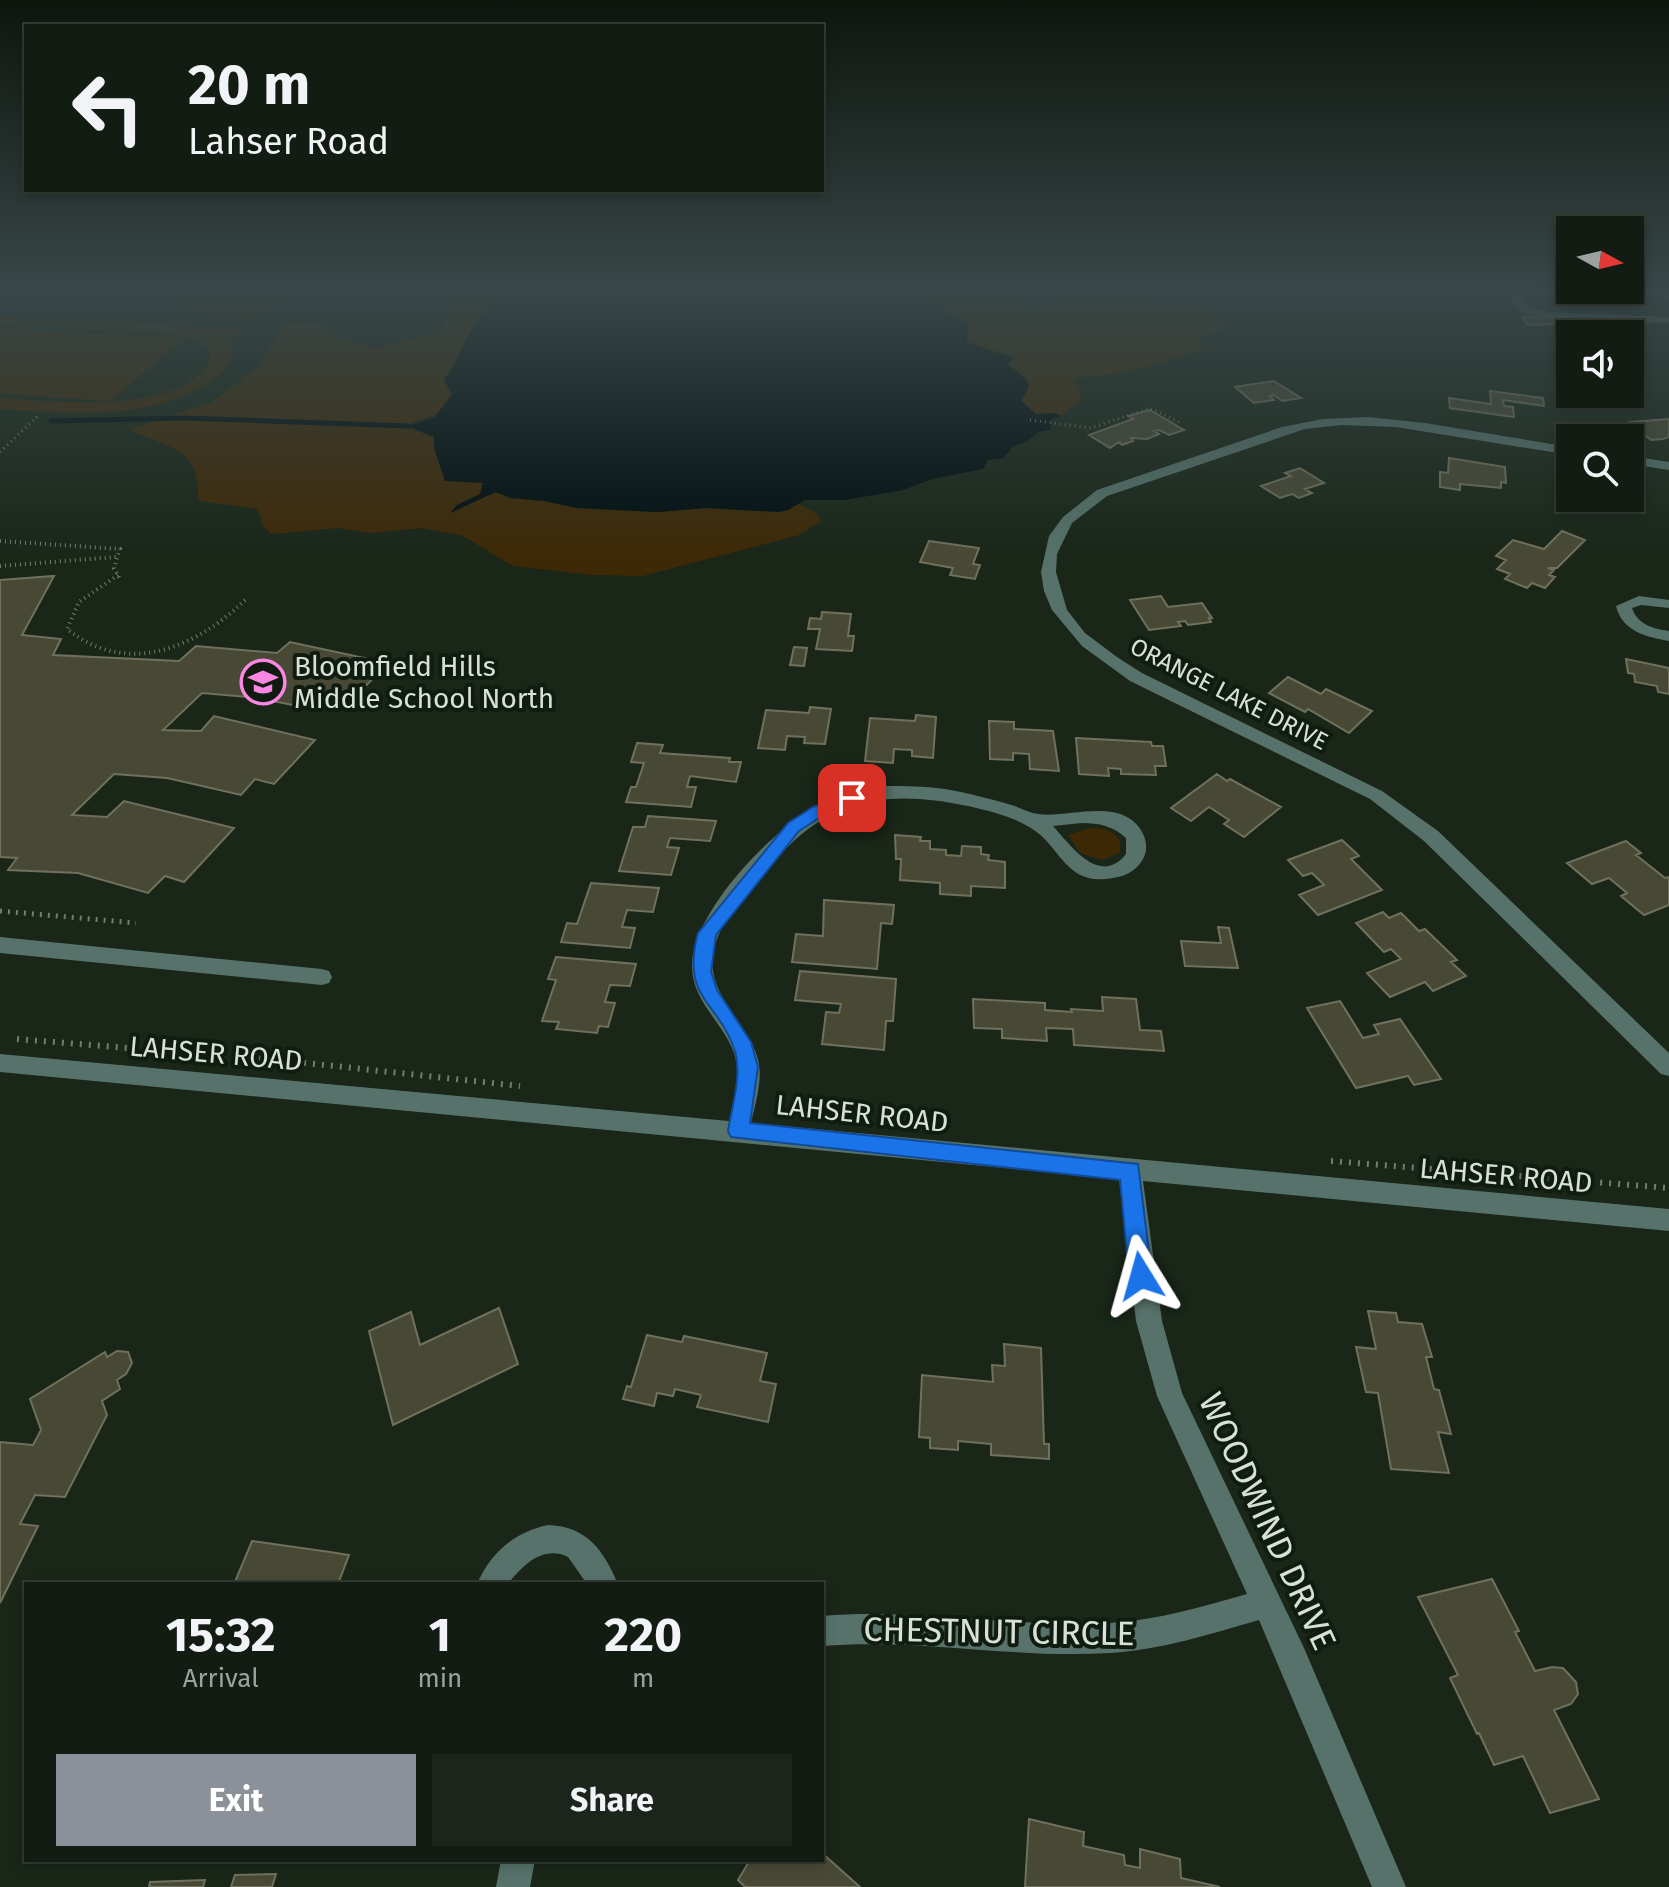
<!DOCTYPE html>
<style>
:root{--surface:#131c12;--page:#1c251b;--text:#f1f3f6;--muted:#9da19f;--line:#323a32;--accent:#8c9099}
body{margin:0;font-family:"Fira Sans",sans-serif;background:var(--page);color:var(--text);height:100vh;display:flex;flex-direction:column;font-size:30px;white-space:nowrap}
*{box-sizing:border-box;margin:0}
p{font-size:26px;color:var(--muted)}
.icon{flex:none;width:44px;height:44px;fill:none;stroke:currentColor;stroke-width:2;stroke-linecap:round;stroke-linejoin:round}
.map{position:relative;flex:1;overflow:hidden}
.details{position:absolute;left:24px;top:1582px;width:800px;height:280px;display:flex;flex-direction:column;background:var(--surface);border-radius:0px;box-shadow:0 4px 12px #0003,0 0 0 2px var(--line)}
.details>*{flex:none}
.banner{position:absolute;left:24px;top:24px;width:800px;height:168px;border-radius:0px;box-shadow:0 4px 12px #0003,0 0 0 2px var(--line);background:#131c12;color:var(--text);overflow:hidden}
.needle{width:52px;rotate:98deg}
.tools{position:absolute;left:1556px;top:216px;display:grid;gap:16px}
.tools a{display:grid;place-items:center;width:88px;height:88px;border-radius:0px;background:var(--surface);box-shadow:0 4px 12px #0003,0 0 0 2px var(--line);font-size:40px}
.pin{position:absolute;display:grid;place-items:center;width:68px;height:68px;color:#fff;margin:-34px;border-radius:16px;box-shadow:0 4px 12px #0006}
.me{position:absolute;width:88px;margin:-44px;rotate:352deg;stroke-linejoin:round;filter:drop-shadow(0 0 6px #0008)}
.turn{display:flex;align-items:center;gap:28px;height:168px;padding:0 32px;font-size:36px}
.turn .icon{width:104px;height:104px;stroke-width:2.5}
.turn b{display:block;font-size:56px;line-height:68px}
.eta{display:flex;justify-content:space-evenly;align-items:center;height:136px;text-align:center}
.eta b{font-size:48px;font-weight:700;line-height:56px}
.button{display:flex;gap:16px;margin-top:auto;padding:16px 32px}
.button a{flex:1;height:92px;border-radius:0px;background:var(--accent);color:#fff;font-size:32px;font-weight:700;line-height:92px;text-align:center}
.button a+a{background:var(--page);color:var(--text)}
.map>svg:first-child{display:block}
</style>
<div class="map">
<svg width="1669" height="1887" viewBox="0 0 1669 1887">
<rect width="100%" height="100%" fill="#192618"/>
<!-- green -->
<path fill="#3e2907" d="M143,292h146l-36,29 -64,-7 -5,-5 6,-9 -5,-3z
M451,292h45v4l-23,30 -18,43 -11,13 8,12c-15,23 -17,21 -42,29l-1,6 25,8v11l11,33 38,2 -3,11 -22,11 -4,8 12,-9 30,-12 14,6 34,3 32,7 81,4 49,-4 72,4 19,-9 19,10 5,8 -22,14 -156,41 -53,-1 -77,-9 -50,-30 -41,-8 -51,5 -33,-5 -66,6 -8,-6 -7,-19 -58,-8c-2,-10 -1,-24 -5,-32 -12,-26 -43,-26 -64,-40l82,-27 48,-37 24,-42 40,2 20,15 32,8 62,-15 9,-16z
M926,292l68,2 11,2 24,14 60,-14 1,-4h56l-4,4c28,25 63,-9 83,29l-9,9 -17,1 5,13c-41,14 -83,29 -126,29l-4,4 8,12 -3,9 -18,14 -5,-3 -20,1 -15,-14 -4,-29 -50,-29 1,-19 -23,-12 -7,-13z
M0,316l245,13 -9,9 -12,-1 8,11c2,16 -9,26 -22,34 -63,40 -139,31 -210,27v-11c54,3 177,19 210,-37v-11l-14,-10 -17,-5 -179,-10z
M0,328l183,10 -72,63 -111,-7z
M1090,828c12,-1 24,3 30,13v12l-18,7 -22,-7 -12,-18z"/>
<!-- water -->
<path fill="#000e11" d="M496,292h430l14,7 5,12 23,12 -1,19 48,16 -7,6 19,16 2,7 -8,14 15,13 20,-1 5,3 -9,3 -2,11 -11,2 -13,10 -13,5 -10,11 -15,2 -5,9 -51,10 -29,11 -58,10h-40l-17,10 -10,2 -72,-4 -49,4 -81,-4 -32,-7 -34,-3 -14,-6 -46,21 7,-8 23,-11 3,-11 -38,-2 -11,-33v-11l-26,-11 27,-9 17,-23 -8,-15c14,-16 18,-37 31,-55 8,-11 19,-18 21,-32z"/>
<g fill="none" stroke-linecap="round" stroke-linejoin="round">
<!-- stream -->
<path stroke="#000e11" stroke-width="5" d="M51,421l134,-3 223,8"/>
</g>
<!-- building -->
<path fill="#484935" stroke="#70715c" stroke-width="2" d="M1573,292h24l1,1 -4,7 -23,-4z
M1522,317l34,1 5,6 -33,1z
M1274,381l27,17 -19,3 -8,-6 -4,1 4,4 -20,3 -19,-16z
M1490,391l53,7 1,8 -41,-6 1,6 9,1 1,10 -64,-9 -1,-10 42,6z
M1150,410l34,20 -15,5 -10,-5 -5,1 5,3 -12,5 -16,-1 2,3 -11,4 -3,-3 -9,6 -21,-13 44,-16 -5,-3z
M1669,419v18l-6,2 -12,1 -21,-18z
M1449,458l56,9 1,16 -5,-1v6l-41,-4v6l-20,-3v-15l8,1z
M1300,468l24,15 -19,6 7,4 -13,5 -7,-4 -12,4 -19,-12 30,-10 -6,-3z
M1562,531l23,9 -28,28h-9l6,2 -5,5 6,2 -10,11 -13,-5 -5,5 -22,-9 5,-5 -13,-5 9,-9 -10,-4 17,-16 31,9z
M929,541l50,7 -6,16 7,1 -5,14 -25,-4 3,-7 -33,-6z
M54,576l-32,59 39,4 -8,16 126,6 17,-15 81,7 13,-11 98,21 -37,38 -16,-3 -13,13 -64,-13 -56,-5 -39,37 38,1 13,-15 101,24 -41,44 -19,-5 -14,16 -74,-17 -53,-4 -42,41 35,2 17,-16 110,27 -50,54 -19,-6 -17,17 -70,-20 -70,-3 9,-12 -17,-1v-277z
M1161,596l7,11 34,-4 10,15h-3l2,4 -23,3 -3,-4 -7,1 3,4 -32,4 -19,-30z
M822,612l29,2 -3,22h6l-2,15 -36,-2 4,-20h-12l2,-11 11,1z
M794,647l13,1 -3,18 -14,-1z
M1626,659l43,9v26l-11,-2 -1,-6 -22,-4 -1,-8 -6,-1z
M1288,677l33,17 5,-5 46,22 -23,22 -41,-24 -3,3 -36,-19z
M810,707l21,2 -6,35 -21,-1 1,-6 -18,-1 -2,14 -27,-2 8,-38 43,3z
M916,715l20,2 -3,41 -21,-2v-6l-18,-1 -1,14 -28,-2 5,-43 45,3z
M989,721l25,1v7l39,2 6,40 -29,-2 -1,-15 -16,-1v7l-23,-1z
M1076,738l75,4 1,4h11l3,20h-11l1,9 -35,-1v-5l-13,-1 1,8 -30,-2z
M637,743l26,2 -3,8 70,5 -1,4h12l-5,20 -46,-6 -3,11h9l-5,20 -65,-5 5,-15h5l8,-24 -13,-1z
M1217,774l10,7 3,-2 51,28 -37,30 -20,-13 5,-4 -20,-13 -18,14 -20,-13z
M648,816l68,5 -6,20 -40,-3 -3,9 12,1 -8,27 -52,-4 14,-44h12z
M895,835l26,2 -1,4h10v8l16,1v5l15,1 1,-10 19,1v7l8,1 -1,5 17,2v26l-34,-2v10l-31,-2v-11l-40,-3 1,-21h-5z
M1342,840l17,16 -8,3 31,31 -64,25 -19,-20 25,-10 -12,-12 -9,3 -15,-16z
M1626,841l15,12 -5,2 29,23 4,-1v28l-25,10 -23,-19 6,-3 -18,-15 -17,6 -25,-21z
M591,883l68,5 -6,24 -26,-2 -5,17 13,1 -5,20 -69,-6 6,-19 10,1z
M824,900l70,5 -2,19 -11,-1 -4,46 -85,-7 4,-28 27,2z
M1383,912l6,6 12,-5 18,18 6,-2 32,31 -6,2 15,14 -33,15 -8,-9 -35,15 -23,-24 34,-14 -10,-10 -7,3 -28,-29z
M1218,927l11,1 9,40 -53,-2 -4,-25 40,2z
M556,957l80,7 -6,22 -20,-1 -5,17 10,1 -7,24 -9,-1 -2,7 -41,-4 3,-7 -17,-1 14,-41 -8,-1z
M800,971l96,8 -3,42h-7l-2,29 -62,-6 4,-32 13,1 2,-9 -46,-4z
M1102,997l34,2 4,31 21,1 3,20 -90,-6 -1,-16 -27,-1 1,13 -45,-3v-9l-28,-1 -1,-29 72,4v7l27,2 -1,-3 32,2z
M1340,1001l23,37 16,-4 -5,-9 26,-6 41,60 -27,6 -6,-9 -52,12 -49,-80z
M499,1308l19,56 -125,61 -24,-94 42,-19 9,33z
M1368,1311l28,2 2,9 24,2 10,33h-6l8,32 5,1 12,44 -13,-2 11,41 -58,-4 -13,-76 -12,-1 -10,-45 20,2z
M647,1335l35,7 2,-6 83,17 -7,28 16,3 -8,38 -71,-15 4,-12 -26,-6 -2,7 -16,-3 -3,13 -31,-7 4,-13 4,1z
M1004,1344l37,4 3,96h5v15l-58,-4v-11l-33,-3v9l-28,-2v-10l-11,-1 3,-62 71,7 -1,-17 13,1z
M117,1351l11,1 4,11 -6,11 -9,6 3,9 -18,12 5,14 -42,82 -30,-2 -15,29 18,2 -38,77v-161l33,3 8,-15 -11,-31 75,-47 2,5z
M252,1541l78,11 19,3 -11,29h-104z
M1492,1579l27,52 -4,1 20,39 17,-4 11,1 13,14 2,12 -7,10 -17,6 45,89 -49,14 -27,-57 -29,9 -15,-32 -2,1 -27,-56 8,-3 -40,-78z
M1029,1819l55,13 -1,14 41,9 1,10 15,3v-19l40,10 1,19 39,9h-195z
M822,1853l38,34h-115l-7,-7 12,-20h72z
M276,1874l-4,13h-41l4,-12z
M205,1880l-2,7h-54l1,-5z"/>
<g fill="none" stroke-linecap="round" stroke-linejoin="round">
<!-- path-far3 -->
<path stroke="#737e72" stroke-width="3" stroke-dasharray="1 4" stroke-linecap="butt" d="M1030,420l61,8 59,-20 29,14
M0,452l40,-38"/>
<!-- path-far2 -->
<path stroke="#737e72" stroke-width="4" stroke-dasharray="1 4" stroke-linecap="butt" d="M0,541l120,8 -6,19 6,11
M0,566l116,-9
M118,575l-39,27 -12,27c61,49 131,18 180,-31"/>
<!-- path-far1 -->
<path stroke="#737e72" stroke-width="5" stroke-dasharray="2 6" stroke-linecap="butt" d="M0,911l136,12"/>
<!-- path -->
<path stroke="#737e72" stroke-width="6" stroke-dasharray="2 7" stroke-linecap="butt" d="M17,1039l271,22 232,25
M1331,1161l338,27"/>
<!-- minor -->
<path fill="#56726a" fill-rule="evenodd" d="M1507,292h11l10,15 19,5 122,5v6l-122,-5 -27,-7z
M1660,292h9v7z
M1368,417l57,6 145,24v8l-174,-28 -55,-2 -36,4 -198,67 -35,27 -15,31 -1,18 11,38 18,23 32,24 25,16 240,118 56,40 231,222v23l-8,-2 -237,-233 -54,-42 -240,-118 -48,-35 -30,-36 -8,-19 -3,-19 8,-36 14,-19 34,-27 185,-63 41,-8z
M1630,456l39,6v8l-39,-6z
M1639,596l30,4v8l-28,-3 -9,3c5,16 21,21 37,23v10c-23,-4 -47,-10 -53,-35z
M884,786c20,0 40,0 61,3 23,4 47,10 70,17 7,3 16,7 23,8 30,5 88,-20 106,22 3,8 3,16 -1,23 -7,12 -17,17 -30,19 -48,9 -51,-31 -82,-50 -19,-12 -42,-17 -63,-22 -75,-16 -135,-10 -188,49 -24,27 -57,57 -66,94 -11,47 37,72 45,115 3,19 -4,41 -8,59l918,86v22l-526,-50 19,140 20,72 122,255 102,239h-34l-113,-267c-49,14 -98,30 -149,33 -96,6 -191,-15 -288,-7v-30c96,-8 192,12 288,7 47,-3 92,-16 137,-29l-90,-198 -21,-75 -17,-142 -1119,-107v-18l729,67c4,-17 10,-36 8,-54 -3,-37 -44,-60 -45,-99 -2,-55 85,-145 133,-166 19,-9 39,-12 59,-16zM1082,823c17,0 31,3 44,15v16c-26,33 -55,-8 -73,-28z
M0,937l322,32 7,2 3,6 -3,6 -7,2 -322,-32z
M548,1525c39,1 56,26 70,59h-31l-19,-27c-25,-12 -45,8 -60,27h-31c14,-32 38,-52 71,-59z
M501,1860h34l-5,27h-34z"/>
</g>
<!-- sky -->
<linearGradient id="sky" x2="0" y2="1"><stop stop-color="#0e150d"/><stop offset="0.52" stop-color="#384748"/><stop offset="1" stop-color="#384748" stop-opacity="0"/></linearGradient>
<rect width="1669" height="557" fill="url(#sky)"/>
<!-- route -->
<path fill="#1a73e8" stroke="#114b97" stroke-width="2" d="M852,793l8,5 -2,4 -34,13 -25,16 -83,104 -5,37 6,18 34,52 7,25 -8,56 388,41 14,112 -3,8 -8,3 -8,-3 -4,-8 -9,-96 -389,-43 -3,-6c4,-25 14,-55 7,-80 -16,-50 -55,-52 -37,-118l90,-110 25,-16z"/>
<!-- icons -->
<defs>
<g id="school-ring" transform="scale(2.3)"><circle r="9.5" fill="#101c0f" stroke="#fc86e3" stroke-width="1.5"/><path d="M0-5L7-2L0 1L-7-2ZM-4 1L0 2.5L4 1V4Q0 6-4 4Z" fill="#fc86e3"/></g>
</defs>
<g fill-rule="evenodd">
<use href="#school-ring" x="263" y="682"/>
</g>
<g text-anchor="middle" stroke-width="8" stroke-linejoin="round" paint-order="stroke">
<!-- far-street labels -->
<g font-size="24" fill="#d8e1d7" stroke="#101c0f">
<text transform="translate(1229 694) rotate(27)" y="8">ORANGE LAKE DRIVE</text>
</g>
<!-- poi labels -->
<g font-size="28" fill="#d8e1d7" stroke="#101c0f" text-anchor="start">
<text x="294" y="676">Bloomfield Hills<tspan x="294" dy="32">Middle School North</tspan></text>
</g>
<!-- street labels -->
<g font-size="28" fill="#d8e1d7" stroke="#101c0f">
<text transform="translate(216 1053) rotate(5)" y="10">LAHSER ROAD</text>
<text transform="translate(862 1113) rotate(6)" y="10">LAHSER ROAD</text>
<text transform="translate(1506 1175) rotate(5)" y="10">LAHSER ROAD</text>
</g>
<!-- near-street labels -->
<g font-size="34" fill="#d8e1d7" stroke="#101c0f">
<text transform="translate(1268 1521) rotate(65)" y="12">WOODWIND DRIVE</text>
<text transform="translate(999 1631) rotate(1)" y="12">CHESTNUT CIRCLE</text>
</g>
</g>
</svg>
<div class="tools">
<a><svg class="needle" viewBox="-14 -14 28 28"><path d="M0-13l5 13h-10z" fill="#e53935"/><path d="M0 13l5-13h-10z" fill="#9da19f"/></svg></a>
<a><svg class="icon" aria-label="sound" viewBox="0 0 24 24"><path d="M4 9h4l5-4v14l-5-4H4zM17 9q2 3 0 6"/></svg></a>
<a><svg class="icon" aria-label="search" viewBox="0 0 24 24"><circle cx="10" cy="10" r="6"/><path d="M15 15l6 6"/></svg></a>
</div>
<div class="pin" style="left:852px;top:798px;background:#d93025"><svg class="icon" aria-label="arrive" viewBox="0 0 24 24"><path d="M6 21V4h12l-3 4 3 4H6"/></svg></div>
<svg class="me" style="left:1141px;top:1276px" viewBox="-20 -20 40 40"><path d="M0-17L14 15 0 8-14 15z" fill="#1a73e8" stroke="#fff" stroke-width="4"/></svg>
<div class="banner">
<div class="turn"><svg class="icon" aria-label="left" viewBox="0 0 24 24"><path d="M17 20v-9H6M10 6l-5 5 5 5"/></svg><div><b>20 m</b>Lahser Road</div></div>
</div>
<section class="details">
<div class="eta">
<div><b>15:32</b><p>Arrival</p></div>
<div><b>1</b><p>min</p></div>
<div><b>220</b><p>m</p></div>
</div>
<div class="button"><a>Exit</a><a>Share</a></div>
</section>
</div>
